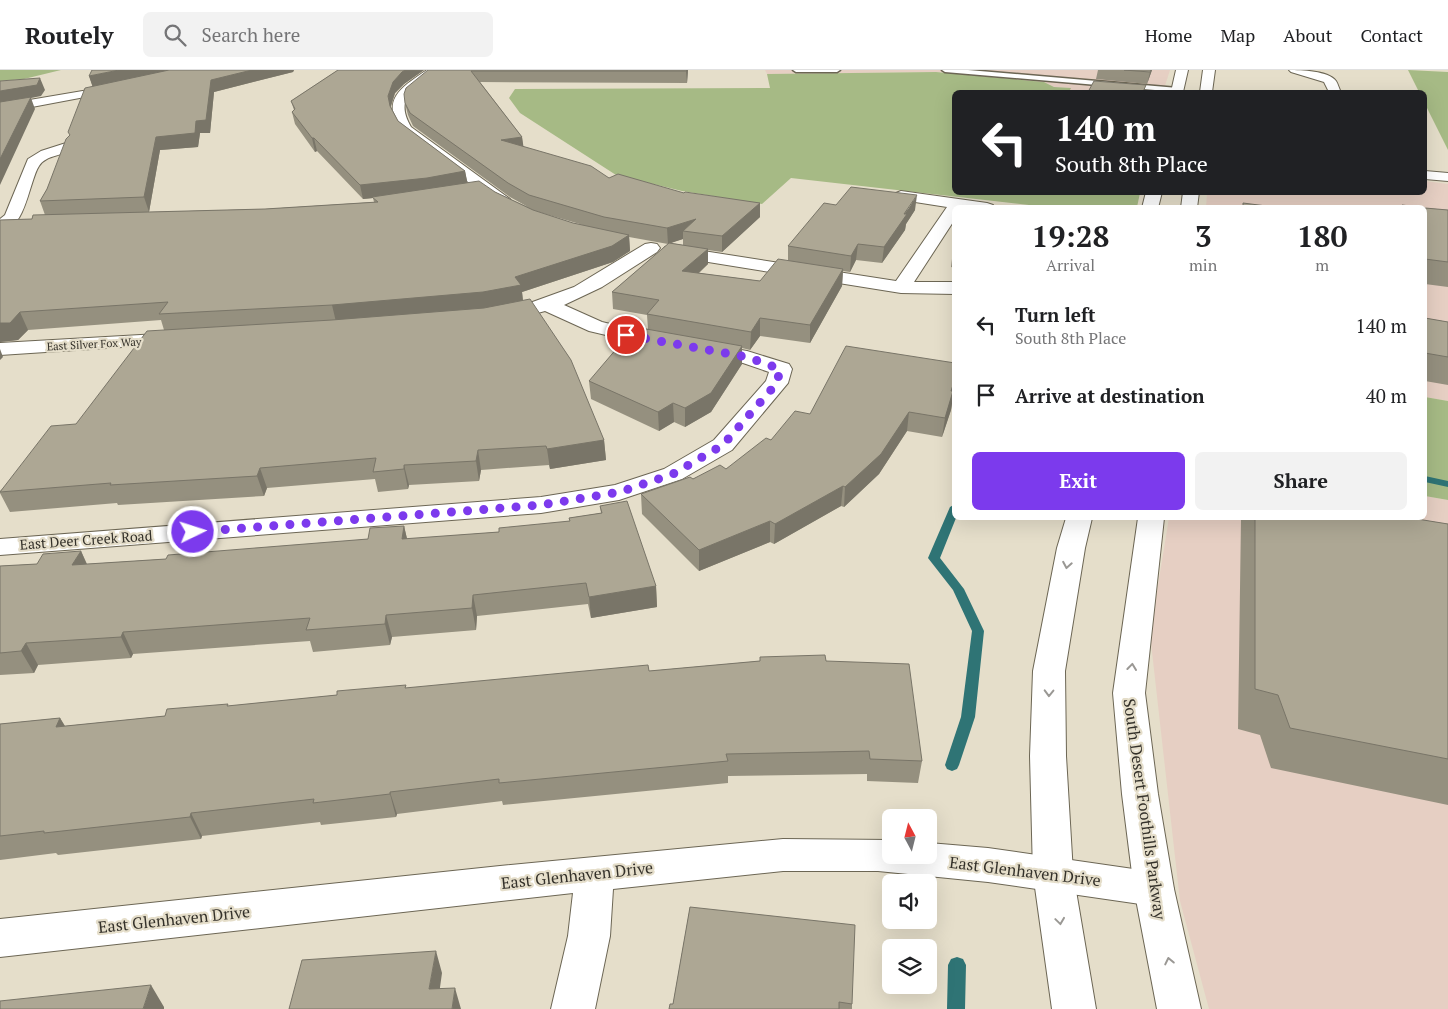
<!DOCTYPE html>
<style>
:root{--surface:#fff;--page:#f2f2f2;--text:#202124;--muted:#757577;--line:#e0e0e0;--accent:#7c3aed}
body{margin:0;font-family:"PT Serif",serif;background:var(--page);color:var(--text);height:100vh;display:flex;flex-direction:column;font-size:19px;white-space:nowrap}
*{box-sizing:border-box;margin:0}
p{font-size:16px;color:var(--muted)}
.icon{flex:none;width:28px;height:28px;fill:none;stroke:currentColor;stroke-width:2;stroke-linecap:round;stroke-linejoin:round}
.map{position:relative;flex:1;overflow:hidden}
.panel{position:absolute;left:952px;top:135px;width:475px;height:315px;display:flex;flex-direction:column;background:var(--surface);border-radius:8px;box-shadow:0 5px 20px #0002}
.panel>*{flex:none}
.top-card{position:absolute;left:952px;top:20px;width:475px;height:105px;border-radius:8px;box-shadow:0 5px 20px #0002;background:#202124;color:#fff;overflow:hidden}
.needle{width:32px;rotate:353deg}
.buttons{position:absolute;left:882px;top:739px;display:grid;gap:10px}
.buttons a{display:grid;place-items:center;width:55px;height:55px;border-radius:8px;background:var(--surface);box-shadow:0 5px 20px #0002;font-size:25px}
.pin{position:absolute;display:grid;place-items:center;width:42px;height:42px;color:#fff;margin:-21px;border:2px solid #fff;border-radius:50%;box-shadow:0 1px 5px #0007}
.me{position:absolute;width:55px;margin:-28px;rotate:86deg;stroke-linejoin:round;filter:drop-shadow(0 0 4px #0008)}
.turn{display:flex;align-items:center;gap:18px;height:105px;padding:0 20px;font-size:22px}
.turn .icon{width:65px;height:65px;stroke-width:2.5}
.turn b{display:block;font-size:35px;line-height:42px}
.eta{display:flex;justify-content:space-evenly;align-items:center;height:85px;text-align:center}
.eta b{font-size:30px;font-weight:600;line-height:35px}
.action{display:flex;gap:10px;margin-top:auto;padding:10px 20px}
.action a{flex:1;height:58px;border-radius:8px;background:var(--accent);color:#fff;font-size:20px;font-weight:600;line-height:58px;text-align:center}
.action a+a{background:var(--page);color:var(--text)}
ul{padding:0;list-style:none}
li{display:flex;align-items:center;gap:15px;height:70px;padding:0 20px}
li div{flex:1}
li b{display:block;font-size:19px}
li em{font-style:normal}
header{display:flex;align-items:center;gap:30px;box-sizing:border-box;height:70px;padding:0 25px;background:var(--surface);border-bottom:1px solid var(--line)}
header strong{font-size:24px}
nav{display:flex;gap:28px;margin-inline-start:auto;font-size:18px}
.search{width:350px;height:45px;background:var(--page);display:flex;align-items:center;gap:12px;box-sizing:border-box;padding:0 18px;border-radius:8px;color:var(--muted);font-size:19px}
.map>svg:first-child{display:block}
</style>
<header>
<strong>Routely</strong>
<div class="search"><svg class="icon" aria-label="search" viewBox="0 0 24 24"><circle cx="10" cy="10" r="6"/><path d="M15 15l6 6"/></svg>Search here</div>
<nav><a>Home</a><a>Map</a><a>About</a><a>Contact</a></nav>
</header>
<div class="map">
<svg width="1448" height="939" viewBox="0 0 1448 939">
<rect width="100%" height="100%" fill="#e5deca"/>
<!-- commercial -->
<path fill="#e6cfc3" d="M765,0h405l-7,22h-94l1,-4 -16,-1 -10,-5 -108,-10 -169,2z
M1425,111l23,3v217l-23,-4v-189h-219l1,-15 218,-1z
M1425,426l23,4v509h-239l-29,-108 -30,-267 19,-116h256z"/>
<!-- green -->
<path fill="#a6ba85" d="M0,0h61l-37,9 -24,2z
M1408,0l40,2v78l-23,-46v-12h-6z
M936,2l108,10 10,5 17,1 -2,4h-114v100l185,1 -3,14 -82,1 -264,-30 -29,26 -80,-13 -66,-16 -96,-62 -11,-15 6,-9 255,-1 -3,-14z
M1425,327l23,4v99l-23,-4z"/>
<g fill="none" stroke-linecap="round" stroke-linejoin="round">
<!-- stream -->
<path fill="#2f7475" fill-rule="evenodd" d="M1425,406l23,5v6l-23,-5z
M955,434l1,14 -16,40 24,31 20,42 -9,86 -16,48 -2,4 -5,2 -5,-2 -2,-4 16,-48 11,-86 -19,-41 -25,-32 22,-51z
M957,887l6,2 3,6 -1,44h-18l1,-44 3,-6z"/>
<!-- service casing -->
<g stroke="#6c6654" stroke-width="3">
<path id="service" d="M793,0h47l-3,2h-41z
M942,0h26l210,18 3,2 -3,2 -233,-20z"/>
</g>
<!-- minor casing -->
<g stroke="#6c6654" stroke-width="2">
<path id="minor" d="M427,0h13c-18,20 -49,22 -29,57l99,72 2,3 -2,3h-12l-99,-76c-17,-31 3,-42 28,-59z
M1289,0c12,0 40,1 47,11 2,3 3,8 5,11h-12l-5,-10 -33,-10z
M118,15l6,3 -2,2 -122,23v-8z
M66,73l7,4c-8,10 -27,7 -34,19 -10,15 -14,67 -39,63v-10l5,-4 23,-56 13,-8z
M901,121l86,12 6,2 2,3h-40v11l-41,63h41v12l-54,-1 -230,-37 -6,-1 -3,-4 3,-4 6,-1 225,35 51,-74 -51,-8 -3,-3 3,-3z
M651,173l6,1 3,4 -3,4 -55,35 -38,18 38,17 70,17 3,4 -3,4 -7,2 -76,-18 -44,-20 -11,3 -7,-2 -3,-4 3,-4 47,-17 71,-43z
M176,263l7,2 3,4 -3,4 -183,12v-12z
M705,274l42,7 42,13 3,5 -4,14 -56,67 -50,29 -63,21 -78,13 -541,42v-16l541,-42 74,-12 49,-16 50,-29 52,-59 3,-9 -26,-9 -45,-9 -3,-4 3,-4z
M783,769l108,1v15h38v-12l59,5 166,24 14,5 6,12 -6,12 -14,5 -166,-24 -110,-11h-95l-170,18 -3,47 -15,73h-44l17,-73 5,-43 -573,64v-38l500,-53z"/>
</g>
<!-- tertiary casing -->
<g stroke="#6c6654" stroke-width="2">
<path id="tertiary" d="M1176,0h12l-5,22h-12z
M1203,0h12l-3,22h-12z
M1425,101l23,2v8l-23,-2z
M1146,122h16l-4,16h-16z
M1183,122h16l-2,16h-16z
M1066,448h26l-7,30 -20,123 1,85 7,117 23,136h-44l-19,-136 -3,-117 3,-85 24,-123z
M1138,448h26l-19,175 13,101 16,95 27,120h-44l-23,-120 -12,-95 -9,-101z"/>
</g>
<!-- service -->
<use href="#service" fill="#fff" fill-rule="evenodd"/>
<!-- minor -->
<use href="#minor" fill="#fff" fill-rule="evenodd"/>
<!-- tertiary -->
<use href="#tertiary" fill="#fff" fill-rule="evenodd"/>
</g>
<!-- wall -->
<path fill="#95907f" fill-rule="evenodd" d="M119,0h175l-1,2 -79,20 -4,41h-10l-2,14 -38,3 -11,62 116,-3 109,-7 -1,-4 -10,1 -46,-48 -2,1 -20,-28 -3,-12 2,-2 -3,-9 47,-31h86l-20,14 -9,9 -4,14 7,14 67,50 2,11 28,10 33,15 -18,-10 -97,-71 -5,-11 -3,-12 23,-33h260l-1,13 -207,-1 42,55 1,10 86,31 75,15 76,10v14l-38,35 -14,-2v14l-9,9 61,8 28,-20v-15l48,-41 79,5 -9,14 -1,6 -23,33 -26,-3 -6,12 -7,-1 -1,15 -32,57 -50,-7 -10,14 -8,-2v16l-31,48 -26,15 -11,-5 -15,9 -68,-32 -2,-18 59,-52 -1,-14 -34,-6 -1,-17 56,-48 -39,-7 1,14 -17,11 -91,30 1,8 81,140 2,20 -56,9 -1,-4 -68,5 -2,11 -70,4 -1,4 -30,3 -3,-13 -108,9 -3,8 -146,9 -1,-2 -107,9 -10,-19v-2l76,-67 88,-94 -3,-10 -133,10 -10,10 -18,2v-122l32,-1 13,-4 -5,-14 7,-12 23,-54 23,-48 -4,-11zM532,140l51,15 -10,-2zM683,169v6l-12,-2 5,-2z
M1098,0h54l-5,14 -51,-5z
M1425,138l23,2v77l-23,-3z
M955,178v20l-4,-1 2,-16z
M1425,248l23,4v63l-23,-4z
M955,293v27l-2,7 -2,13 -9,27 -35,-6 -28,43 -35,33 -3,-1 -67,38 -4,-2 -71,29 -57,-57 -1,-20 85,-25 84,-55z
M600,436l56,80 1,21 -66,11 -3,-14 -111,12 -1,14 -84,7 -2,8 -77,7 -3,-11 -177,13 -2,4 -93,7 -4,8 -34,2v-109l37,-2 44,-13 6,13 79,-5 202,-20 36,-13 3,13 92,-7 71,-11 -1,-3 32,-5z
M1241,448h170l37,6v281l-177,-37 -11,-33 -22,-6z
M760,587l66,4 96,100 -4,22 -51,-2v-7l-139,2v7l-225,22 -1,-4 -105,13 -1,3 -75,8 -1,-3 -118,14 -1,3 -143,16 -2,-2 -56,7v-136l60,-6 5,8 100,-10 64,-10 178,-18 242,-17 111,-10z
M690,837l162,97v5h-183l4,-5z"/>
<!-- shaded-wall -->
<path fill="#797568" d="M119,0h57l-83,18 -4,-12z
M252,0h42l-1,2 -79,20 -4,41h-10l-2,14 -38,3 -11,62 -5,-15 12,-60 40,-16 15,-41z
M405,0h19l-20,14 -9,9 -5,15 -2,-12 5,-14 9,-10z
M687,0h1l-1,13 -1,-12z
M1151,0h1l-5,14 3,-12z
M40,8l5,12 -4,6 -10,2 4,11 -35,76v-94z
M522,67l2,13 -23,-10z
M312,68h2l3,13 -2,1z
M465,101l3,14 -96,12 1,1 -10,1 -3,-14z
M917,125l-2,15 -9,14 -1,6 -23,33 2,-16z
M760,133v14l-38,35v-16z
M696,149l-13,12v8l-15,5 -1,-16z
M629,165l1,16 -17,11 -91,30 1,10 -37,7 -150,13 -4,-17 183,-28z
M858,174l-2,16 -6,12 1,-16z
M708,179v15l-25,23 -1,-16z
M843,199l-1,17 -32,57v-18z
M20,242l8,18 -10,10 -18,2v-19z
M760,248v18l-10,14 1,-18z
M742,276v18l-31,48 -26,15v-19z
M0,279l3,8 -3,3z
M955,309v11l-2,7 -2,13 -9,27 3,-19 6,-27z
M673,333l1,19 -15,9 -1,-19z
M909,342l-2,19 -28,43 -35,33 1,-20z
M604,370l2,20 -56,9 -3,-20z
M478,380l3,20 -2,11 -3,-20z
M404,395l5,20 -1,4 -4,-20z
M260,398l7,20 -3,8 -7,-20z
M843,416l-2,20 -67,38 1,-20z
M770,451v21l-71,29v-21z
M404,456l5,21 -7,-8z
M81,481l9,21 -18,-7z
M656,516l1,21 -66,11 -2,-21z
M473,525l4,21 -1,14 -4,-22z
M386,545l6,22 -2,8 -5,-21z
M123,562l10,22 -2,4 -10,-21z
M26,573l12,22 -4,8 -13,-22z
M60,648l13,22 -17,-13z
M390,722l7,22 -1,3 -6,-23z
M191,743l11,23 -1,3 -11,-22z
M436,881l6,22 -5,36 -8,-20z
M151,915l13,22v2h-21z
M455,918l6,21h-9z"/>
<!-- building -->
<path fill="#ada794" stroke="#797568" d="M92,0h27l-30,6z
M169,0h83l-41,10 -5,40 -10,1 -1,12 -39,4 -12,60 -104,4 7,-12 19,-50 4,-4 -2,-3 17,-44z
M338,0h67l-3,2 -9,10 -5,14 2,10 8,15 67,50 -38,7 -67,7 -46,-47h-2l-20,-26 3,-3 -4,-8z
M428,0h259l-1,1h-215l51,66 -21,3 90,26 18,12 9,-4 66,19 1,-1 75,11 -38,33 -39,-5 13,-12 -29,9 -63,-11 -75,-22 -21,-12 -98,-70 -5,-10 -1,-9 2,-6z
M1124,0h27l-1,2z
M40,8l-3,7 -37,6v-10z
M1094,11l52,4 -3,7h-55z
M31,27l-31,62v-57z
M479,111l16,11 38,18 40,13 56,12 -17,11 -97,31 6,8 -38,7 -151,13 -173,9 9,-12 -148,10 -10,11h-10v-103l32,-1 1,-4 232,-6 113,-7 -6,-5z
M851,117l66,8 -13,19h3l-23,33 -26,-3 -7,12 -63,-10 36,-43 12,2z
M1243,133l39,5h-39z
M1402,135l23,3h-22z
M1425,138l23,2v52l-23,-3z
M669,173l39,6 -26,22 78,10 18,-22 65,10 -33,56 -50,-7 -9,14 -104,-18 12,-14 -47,-8z
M530,229l41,61 33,80 -57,9 -1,-3 -68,4 -2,11 -72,4v4l-31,3 3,-14 -116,10 -3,8 -147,9 1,-2 -111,9 51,-66 25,-2 71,-93 185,-11 152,-12z
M1425,248l23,4v35l-23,-4z
M635,257l107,19 -31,47 -26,15 -12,-5 -15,9 -69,-31z
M846,276l109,17v16l-4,12h2l-8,27 -36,-6 -28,42 -36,33 -2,-1 -68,38 -5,-3 -71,29 -58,-56 49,-17 3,2 27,-14 6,4 40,-31 5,2 24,-29 15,3z
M627,431l29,85 -67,11 -3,-14 -113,12 -1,13 -86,7 -1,9 -79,6 4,-12 -187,14 -2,5 -95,6 -5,8 -21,2v-87l37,-2 6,-10 38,-3 -9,14 94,-6 2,-4 200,-16 2,-11 34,-2 -2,13 97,-7v-4l71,-7 -1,-3 33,-5 -2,-7z
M1255,448h156l37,6v235l-158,-31 -12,-33 -23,-6z
M825,585l1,6 83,3 13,97 -52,-2 -1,-8 -143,3 2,7 -229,22v-4l-109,13v2l-77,9 1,-4 -123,14 -1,4 -146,16v-2l-44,5v-112l60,-6 -4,9 109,-11 2,-7 61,-5 -1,2 110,-11v-4l69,-6 -1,3 243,-23 1,6 111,-10v-4z
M690,837l165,18 -3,79 -13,-2v7h-170l1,-5h3z
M436,881l-7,38 26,-1 -3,21h-163l13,-49z
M151,915l-8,24h-143v-8z"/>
<!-- one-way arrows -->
<defs><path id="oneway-chevron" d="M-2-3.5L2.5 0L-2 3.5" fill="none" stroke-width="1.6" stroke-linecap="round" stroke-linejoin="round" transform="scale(1.25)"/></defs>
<g stroke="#9a9894">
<use href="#oneway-chevron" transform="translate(1067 495) rotate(100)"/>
<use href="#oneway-chevron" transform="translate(1132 597) rotate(-83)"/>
<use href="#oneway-chevron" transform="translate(1049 623) rotate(91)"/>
<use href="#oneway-chevron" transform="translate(1060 851) rotate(82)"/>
<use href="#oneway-chevron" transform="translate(1169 891) rotate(-102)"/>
</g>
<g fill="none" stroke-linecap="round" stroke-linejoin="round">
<!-- route -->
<path stroke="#7c3aed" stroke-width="9" stroke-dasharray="0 16.2" d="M193,462l348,-27 79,-13 53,-18 50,-29 54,-62 3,-14 -33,-12 -121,-22"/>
</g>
<g text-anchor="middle" stroke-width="4.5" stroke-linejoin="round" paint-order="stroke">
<!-- far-street labels -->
<g font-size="11" fill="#34312a" stroke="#e5deca">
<text transform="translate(94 274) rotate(-3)" y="4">East Silver Fox Way</text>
</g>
<!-- street labels -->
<g font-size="14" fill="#34312a" stroke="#e5deca">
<text transform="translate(86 470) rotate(-4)" y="5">East Deer Creek Road</text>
</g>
<!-- near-street labels -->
<g font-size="16" fill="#34312a" stroke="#e5deca">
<text transform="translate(1145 739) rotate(82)" y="6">South Desert Foothills Parkway</text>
<text transform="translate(1025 801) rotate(7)" y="6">East Glenhaven Drive</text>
<text transform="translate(577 805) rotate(-6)" y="6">East Glenhaven Drive</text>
<text transform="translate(174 849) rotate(-6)" y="6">East Glenhaven Drive</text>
</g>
</g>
</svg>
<div class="buttons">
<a><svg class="needle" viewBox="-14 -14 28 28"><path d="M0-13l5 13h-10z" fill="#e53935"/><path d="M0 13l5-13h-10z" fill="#757577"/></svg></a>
<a><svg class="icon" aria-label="sound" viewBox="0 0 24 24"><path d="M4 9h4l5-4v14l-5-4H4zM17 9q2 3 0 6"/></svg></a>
<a><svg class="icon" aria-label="layers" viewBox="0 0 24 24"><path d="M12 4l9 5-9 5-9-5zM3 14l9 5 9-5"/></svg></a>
</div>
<div class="pin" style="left:626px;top:265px;background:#d93025"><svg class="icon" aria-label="arrive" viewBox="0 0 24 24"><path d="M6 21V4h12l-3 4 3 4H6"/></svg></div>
<svg class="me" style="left:193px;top:462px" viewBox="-20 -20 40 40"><circle r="17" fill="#7c3aed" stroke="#fff" stroke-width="3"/><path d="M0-11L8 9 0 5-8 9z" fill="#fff"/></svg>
<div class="top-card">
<div class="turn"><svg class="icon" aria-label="left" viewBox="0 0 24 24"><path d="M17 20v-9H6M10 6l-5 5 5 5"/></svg><div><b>140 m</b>South 8th Place</div></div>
</div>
<section class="panel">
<div class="eta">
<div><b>19:28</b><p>Arrival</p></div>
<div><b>3</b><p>min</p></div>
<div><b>180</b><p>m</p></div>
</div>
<ul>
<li><svg class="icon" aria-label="left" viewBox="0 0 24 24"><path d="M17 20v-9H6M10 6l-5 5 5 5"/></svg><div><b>Turn left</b><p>South 8th Place</p></div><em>140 m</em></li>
<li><svg class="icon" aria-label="arrive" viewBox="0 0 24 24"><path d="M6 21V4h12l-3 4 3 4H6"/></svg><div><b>Arrive at destination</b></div><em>40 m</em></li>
</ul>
<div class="action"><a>Exit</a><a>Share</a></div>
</section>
</div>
